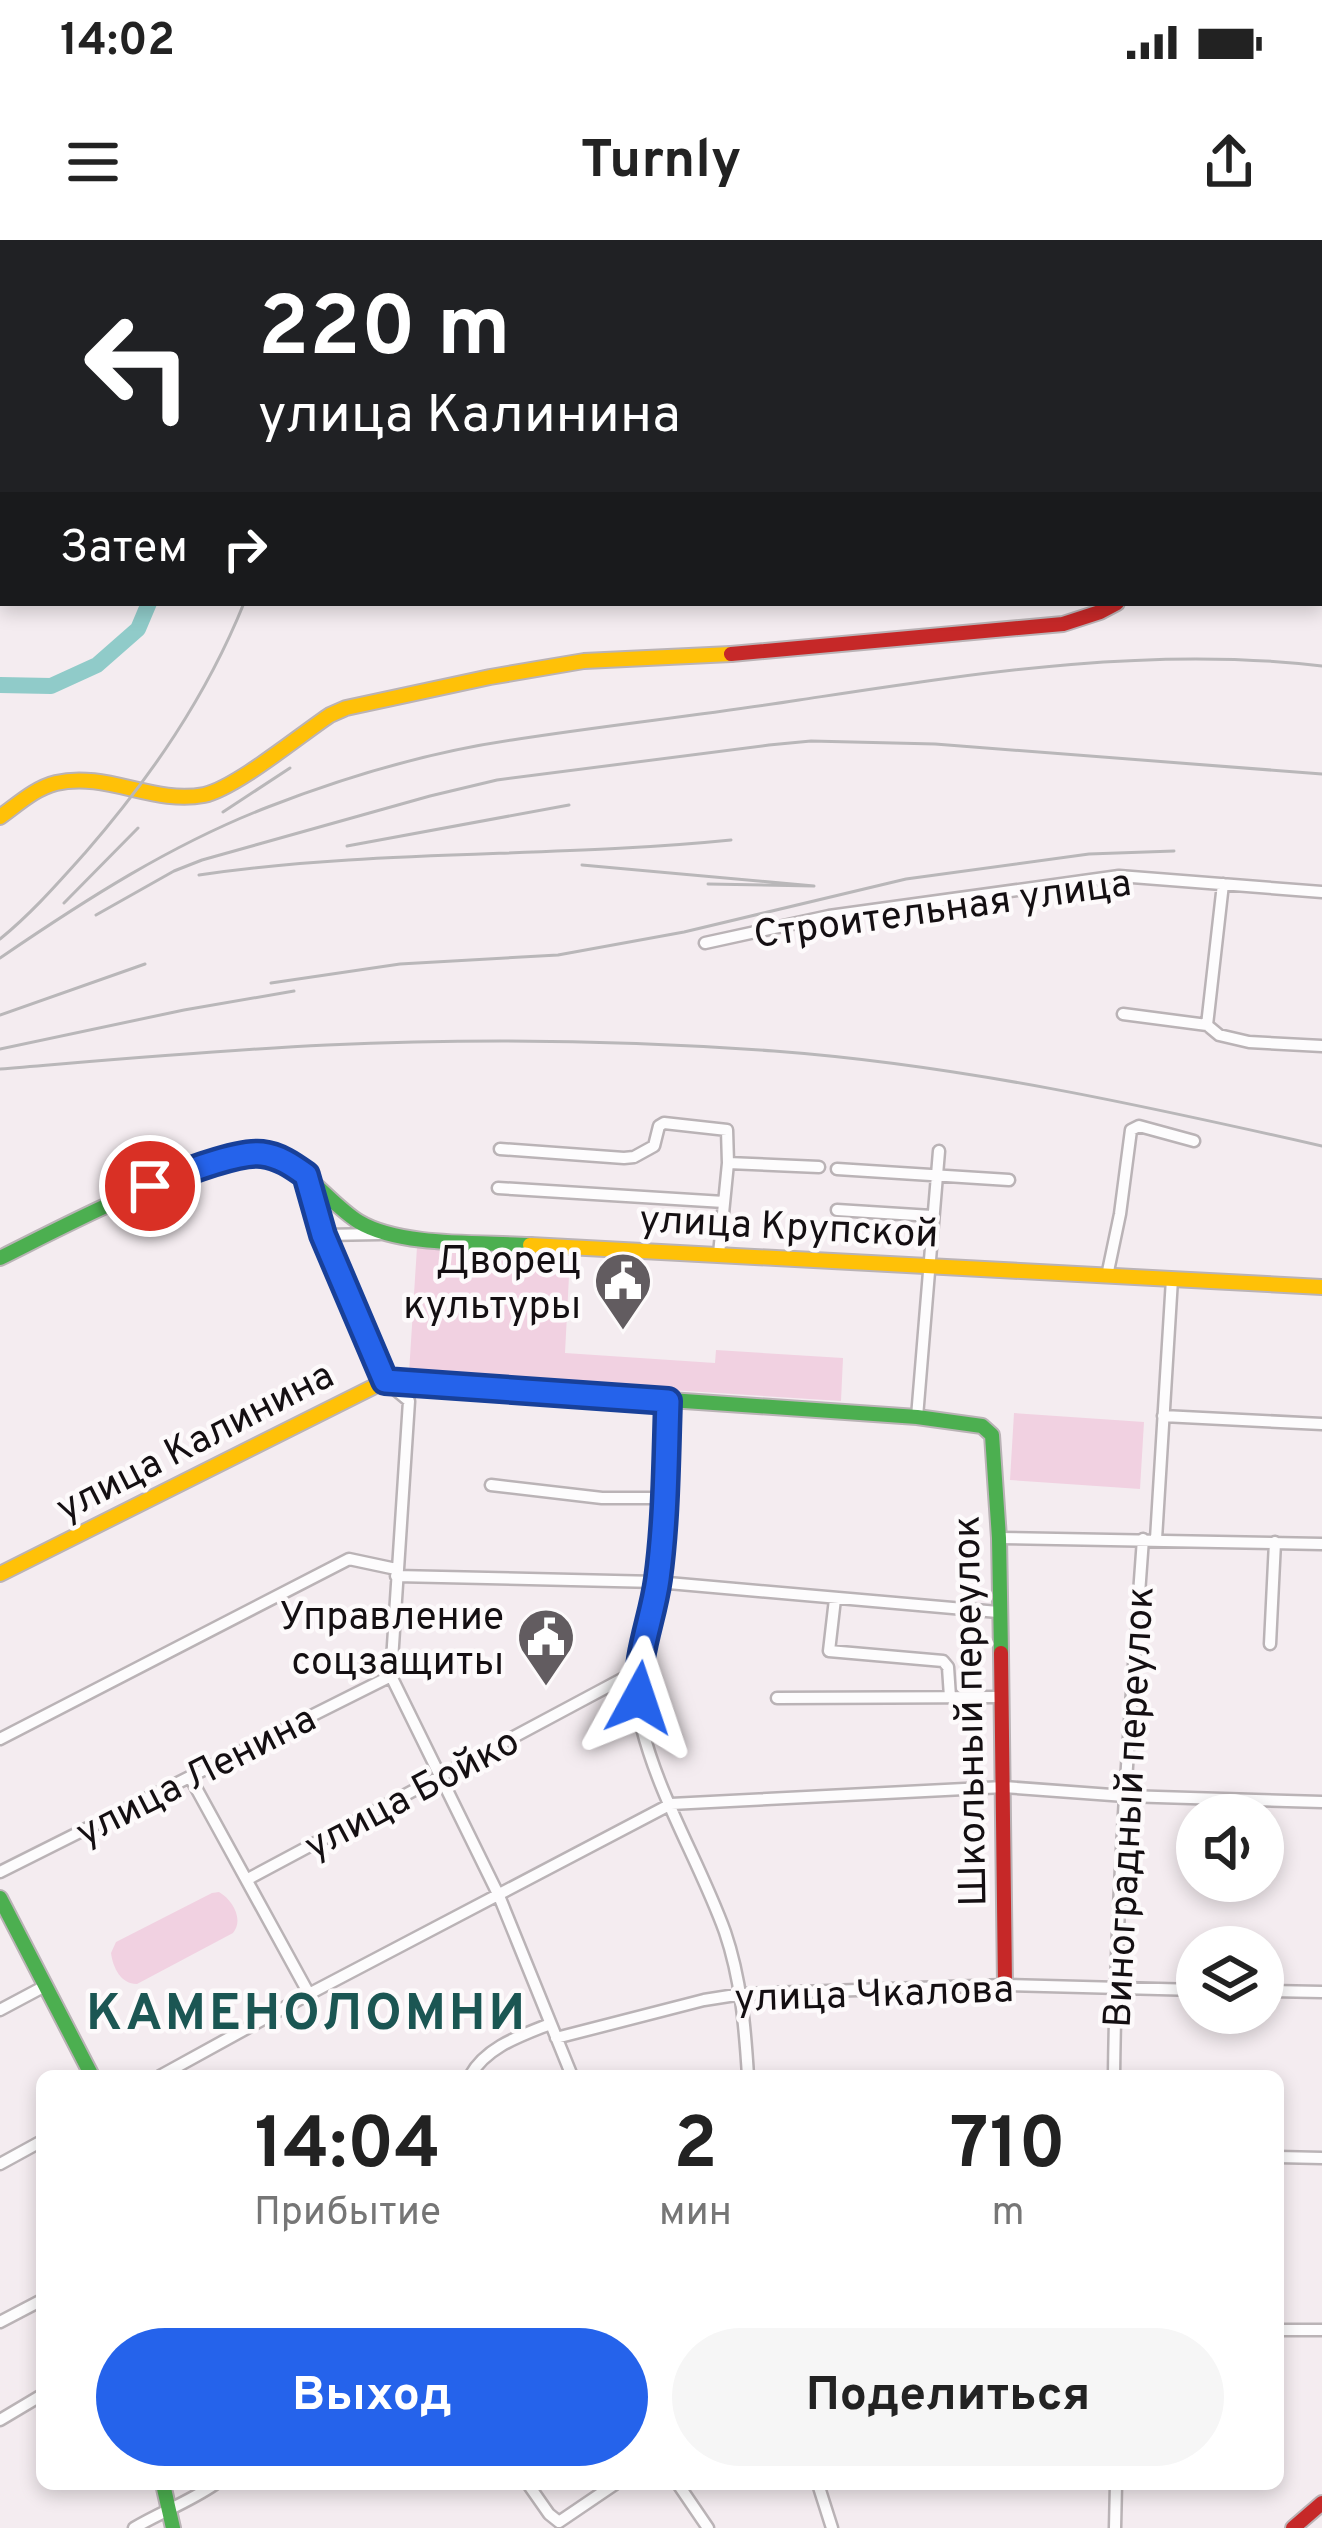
<!DOCTYPE html>
<html lang="ru">
<meta charset="utf-8">
<style>
:root{--surface:#fff;--page:#f6f6f6;--text:#222;--muted:#767676;--accent:#2563eb}
body{margin:0;font-family:Overpass,sans-serif;background:var(--page);color:var(--text);height:100vh;display:flex;flex-direction:column;font-size:45px;white-space:nowrap}
*{box-sizing:border-box;margin:0}
p{font-size:39px;color:var(--muted)}
.icon{flex:none;width:66px;height:66px;fill:none;stroke:currentColor;stroke-width:2;stroke-linecap:round;stroke-linejoin:round}
.map{position:relative;flex:1;overflow:hidden}
.side{position:absolute;left:36px;top:1830px;width:1248px;height:420px;display:flex;flex-direction:column;background:var(--surface);border-radius:18px;box-shadow:0 6px 18px #0003}
.side>*{flex:none}
.banner{position:absolute;left:0px;top:0px;width:1323px;height:366px;box-shadow:0 6px 18px #0003;background:#202124;color:#fff;overflow:hidden}
.fabs{position:absolute;left:1176px;top:1554px;display:grid;gap:24px}
.fabs a{display:grid;place-items:center;width:108px;height:108px;border-radius:50%;background:var(--surface);box-shadow:0 6px 18px #0003;font-size:60px}
.pin{position:absolute;display:grid;place-items:center;width:102px;height:102px;color:#fff;margin:-51px;border:6px solid #fff;border-radius:50%;box-shadow:0 3px 12px #0007}
.me{position:absolute;width:132px;margin:-66px;rotate:5deg;stroke-linejoin:round;filter:drop-shadow(0 0 9px #0008)}
.turn{display:flex;align-items:center;gap:42px;height:252px;padding:0 60px;font-size:54px}
.turn .icon{width:156px;height:156px;stroke-width:2.5}
.turn b{display:block;font-size:84px;line-height:102px}
.then{display:flex;align-items:center;height:114px;padding:0 60px;background:#0003;gap:24px;font-size:45px}
.eta{display:flex;justify-content:space-evenly;align-items:center;height:204px;text-align:center}
.eta b{font-size:72px;font-weight:700;line-height:84px}
.primary-button{display:flex;gap:24px;margin-top:auto;padding:24px 60px}
.primary-button a{flex:1;height:138px;border-radius:72px;background:var(--accent);color:#fff;font-size:48px;font-weight:700;line-height:138px;text-align:center}
.primary-button a+a{background:var(--page);color:var(--text)}
.status{display:flex;justify-content:space-between;align-items:center;height:84px;padding:0 60px;background:var(--surface);direction:ltr}
.status svg{height:33px;fill:currentColor}
header{display:flex;justify-content:space-between;align-items:center;height:156px;padding:0 60px;background:var(--surface);font-size:54px;font-weight:700}
.map>svg:first-child{display:block}
</style>
<div class="status"><b>14:02</b><svg viewBox="0 0 49 12"><path d="M0 12V9h3v3zM5 12V6h3v6zM10 12V3h3v9zM15 12V0h3v12zM26 1h20v11H26zM47 4h2v5h-2z"/></svg></div>
<header><svg class="icon" aria-label="menu" viewBox="0 0 24 24"><path d="M4 6h16M4 12h16M4 18h16"/></svg>Turnly<svg class="icon" aria-label="share" viewBox="0 0 24 24"><path d="M12 15V3M7 8l5-5 5 5M5 13v7h14v-7"/></svg></header>
<div class="map">
<svg width="1322" height="2288" viewBox="0 0 1322 2288">
<rect width="100%" height="100%" fill="#f4ecf0"/>
<!-- green -->
<path fill="#f1d1e1" d="M417,1007l153,10 -5,96 150,10 1,-13 127,8 -2,43 -432,-28z
M1014,1173l130,9 -4,67 -130,-9z
M219,1652c14,8 25,28 14,41l-96,51c-16,0 -24,-16 -26,-31l5,-11 96,-49z"/>
<g fill="none" stroke-linecap="round" stroke-linejoin="round">
<!-- river -->
<path stroke="#90cbc9" stroke-width="16" d="M577,0l1,3
M223,3v-3
M989,3l5,-3
M0,445l51,1 46,-21 41,-36 11,-26"/>
<!-- street casing -->
<g stroke="#bab3b6" stroke-width="15">
<path id="street" d="M174,3l1,-3
M0,132l3,-1
M705,703l124,-27 290,-40 203,16
M1123,774l84,11 12,10 30,7 73,4
M1207,785l16,-141
M500,909l124,9 10,-1 20,-11 5,-20 5,-3 63,7 1,33 -9,91
M728,923l91,4
M837,929l172,11
M307,940l16,55 62,146 24,20 -18,275 108,220 73,180
M498,948l226,14
M837,970l95,6
M323,995l57,-1
M1107,1036l13,-62 11,-84 8,-4 55,15
M668,1161c-2,61 -1,123 -11,183 -9,49 -28,95 -15,144 18,71 58,135 83,204 16,47 20,95 23,144
M1163,1176l159,8
M917,1177l22,-266
M491,1245l111,13h63
M999,1298l323,6
M1156,1299l16,-260
M396,1336l261,6 341,30
M835,1359l-6,52 114,10 5,6 2,30
M1270,1404l5,-102
M777,1458l223,-1
M0,1499l349,-180 47,10
M190,1537l119,217
M0,1632l391,-196
M248,1639l389,-208
M1263,1751l59,1
M0,1770l45,-24
M556,1798l148,-38 38,-6 263,-9 192,5
M160,1836l149,-82 362,-190 333,-17 121,9 197,6
M470,1836c16,-29 50,-40 80,-52
M1114,1836c2,-179 16,-358 29,-537
M1278,1917l44,1
M0,1924l42,-23
M0,2082l42,-22
M1278,2090h44
M0,2180l42,-25
M528,2244l21,30 10,8 56,-38
M678,2244l30,44
M818,2244l14,44
M134,2288c27,-16 55,-26 81,-44
M1115,2288l1,-44"/>
</g>
<!-- fast casing -->
<g stroke="#bab3b6" stroke-width="18">
<path id="fast" d="M1320,251l2,-1
M0,1018c72,-36 141,-73 218,-95 14,-4 30,-12 45,-9 39,7 64,48 96,68 42,25 122,20 171,23
M655,1159l262,18 65,9 10,9 7,103 2,115
M0,1658l92,178
M163,2244l10,44"/>
</g>
<!-- slow casing -->
<g stroke="#bab3b6" stroke-width="18">
<path id="slow" d="M0,577c17,-12 35,-29 56,-34 50,-12 98,22 148,12 32,-7 96,-60 126,-80l16,-7 144,-31 94,-16 147,-7
M530,1005l792,42
M0,1334l385,-193 270,18"/>
</g>
<!-- jam casing -->
<g stroke="#bab3b6" stroke-width="18">
<path id="jam" d="M731,414l332,-30 37,-12 17,-9
M1001,1413l4,332
M1293,2288l29,-25"/>
</g>
<!-- street -->
<use href="#street" stroke="#fdfcfd" stroke-width="10"/>
<!-- fast -->
<use href="#fast" stroke="#4caf50" stroke-width="14"/>
<!-- slow -->
<use href="#slow" stroke="#ffc107" stroke-width="14"/>
<!-- jam -->
<use href="#jam" stroke="#c62828" stroke-width="14"/>
<!-- rail -->
<path stroke="#b9b7b9" stroke-width="3" d="M322,3v-3
M223,572l67,-44
M347,606l222,-41
M582,625l232,21 -106,-2
M199,635c176,-26 355,-17 532,-35
M64,663l74,-75
M96,675l78,-44 28,-11 228,-64 67,-16 272,-35 42,-4 124,3 387,30
M0,699c32,-26 58,-56 85,-86 66,-76 121,-156 159,-250
M0,718c85,-58 172,-114 268,-151 77,-30 162,-55 244,-67 96,-15 192,-25 287,-40 172,-26 349,-55 523,-34
M271,743l129,-19 158,-9 126,-23 222,-53 183,-25 85,-3
M0,775l145,-51
M0,809l184,-39 110,-19
M0,829c109,-9 218,-19 327,-24 149,-7 299,-5 447,6 186,14 367,54 548,95"/>
</g>
<g fill="none" stroke-linecap="round" stroke-linejoin="round">
<!-- route casing -->
<g stroke="#184099" stroke-width="30">
<path id="route" d="M150,946c25,-10 86,-35 112,-32 17,2 30,11 44,21l17,60 62,146 283,20c-2,59 -2,119 -10,178 -6,43 -22,74 -19,119"/>
</g>
<!-- route -->
<use href="#route" stroke="#2563eb" stroke-width="21"/>
</g>
<!-- icons -->
<defs>
<g id="civic-pin" transform="scale(3)"><path d="M0 17L-7.5 6A9.5 9.5 0 1 1 7.5 6Z" fill="#625c60" stroke="#fdfafb"/><path d="M-.6-6.5H3V-4.5H.6V-3L4-1V1h2V6H-6V1h2V-1L-.6-3ZM-1.2 2.5V6h2.4V2.5Z" fill="#fff"/></g>
</defs>
<g fill-rule="evenodd">
<use href="#civic-pin" x="623" y="1041"/>
<use href="#civic-pin" x="546" y="1397"/>
</g>
<g text-anchor="middle" stroke-width="9" stroke-linejoin="round" paint-order="stroke">
<!-- street labels -->
<g font-size="39" fill="#140f12" stroke="#fdfafb">
<text transform="translate(942 667) rotate(-8)" y="14">Строительная улица</text>
<text transform="translate(789 985) rotate(3)" y="14">улица Крупской</text>
<text transform="translate(194 1200) rotate(-27)" y="14">улица Калинина</text>
<text transform="translate(968 1471) rotate(-91)" y="14">Школьный переулок</text>
<text transform="translate(195 1534) rotate(-27)" y="14">улица Ленина</text>
<text transform="translate(411 1552) rotate(-28)" y="14">улица Бойко</text>
<text transform="translate(1127 1567) rotate(-87)" y="14">Виноградный переулок</text>
<text transform="translate(874 1752) rotate(-2)" y="14">улица Чкалова</text>
</g>
<!-- poi labels -->
<g font-size="39" fill="#140f12" stroke="#fdfafb" text-anchor="end">
<text x="581" y="1033">Дворец<tspan x="581" dy="45">культуры</tspan></text>
<text x="504" y="1389">Управление<tspan x="504" dy="45">соцзащиты</tspan></text>
</g>
<!-- district labels -->
<g font-size="51" font-weight="bold" letter-spacing="3" fill="#1b5653" stroke="#fdfafb">
<text x="307" y="1789">КАМЕНОЛОМНИ</text>
</g>
</g>
</svg>
<div class="fabs">
<a><svg class="icon" aria-label="sound" viewBox="0 0 24 24"><path d="M4 9h4l5-4v14l-5-4H4zM17 9q2 3 0 6"/></svg></a>
<a><svg class="icon" aria-label="layers" viewBox="0 0 24 24"><path d="M12 4l9 5-9 5-9-5zM3 14l9 5 9-5"/></svg></a>
</div>
<div class="pin" style="left:150px;top:946px;background:#d93025"><svg class="icon" aria-label="arrive" viewBox="0 0 24 24"><path d="M6 21V4h12l-3 4 3 4H6"/></svg></div>
<svg class="me" style="left:639px;top:1458px" viewBox="-20 -20 40 40"><path d="M0-17L14 15 0 8-14 15z" fill="#2563eb" stroke="#fff" stroke-width="4"/></svg>
<div class="banner">
<div class="turn"><svg class="icon" aria-label="left" viewBox="0 0 24 24"><path d="M17 20v-9H6M10 6l-5 5 5 5"/></svg><div><b>220 m</b>улица Калинина</div></div>
<div class="then">Затем<svg class="icon" aria-label="right" viewBox="0 0 24 24"><path d="M7 20v-9h11M14 6l5 5-5 5"/></svg></div>
</div>
<section class="side">
<div class="eta">
<div><b>14:04</b><p>Прибытие</p></div>
<div><b>2</b><p>мин</p></div>
<div><b>710</b><p>m</p></div>
</div>
<div class="primary-button"><a>Выход</a><a>Поделиться</a></div>
</section>
</div>
